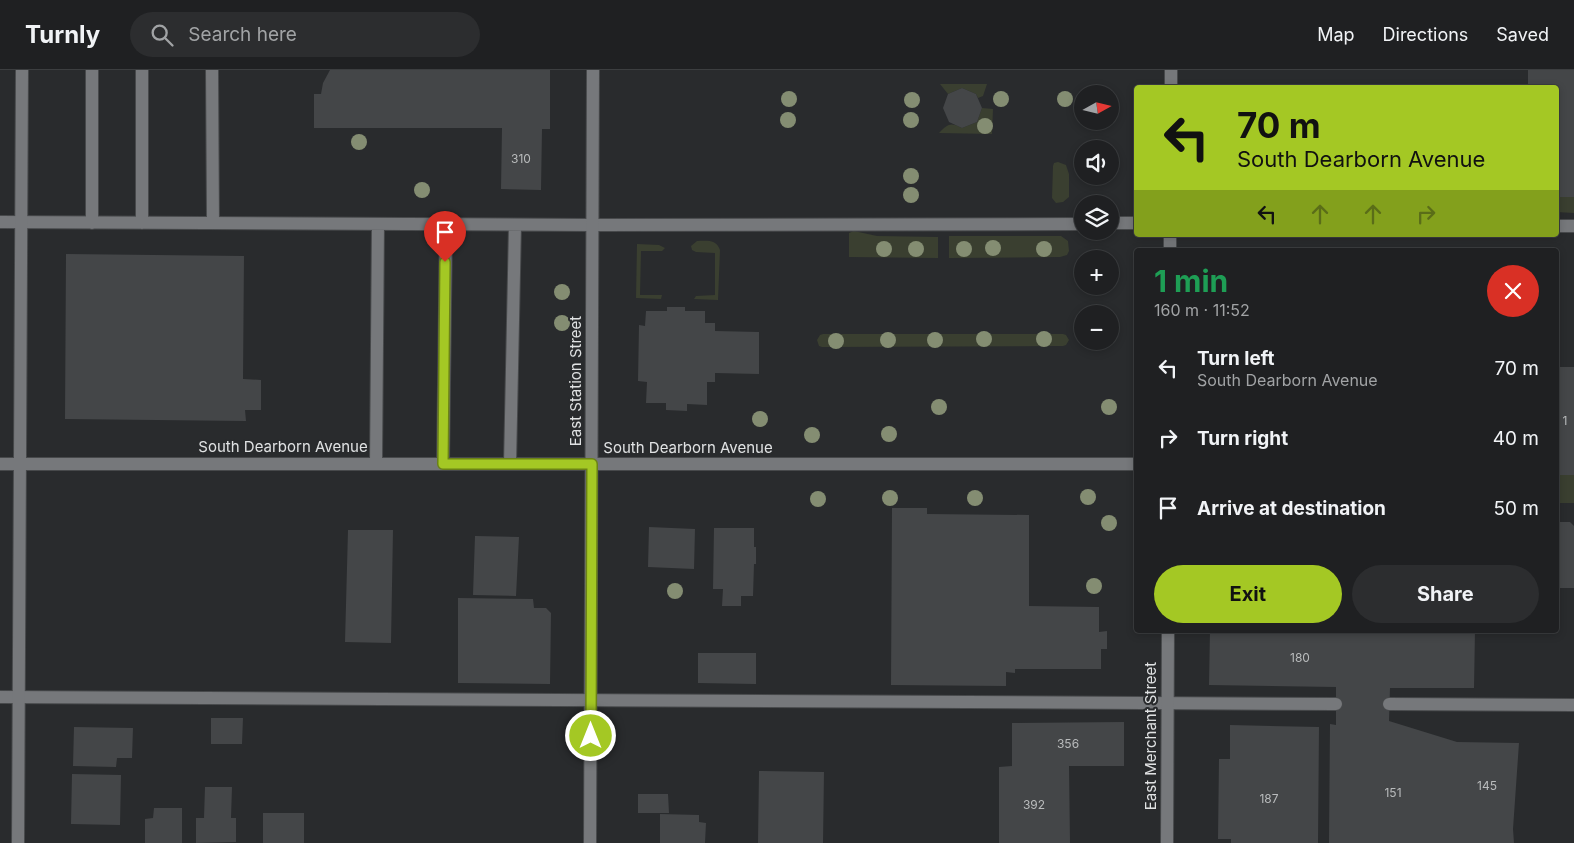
<!DOCTYPE html>
<meta charset="utf-8">
<style>
:root{--surface:#1f2022;--page:#2c2d2f;--text:#f1f3f6;--muted:#a1a3a5;--line:#3c3e40;--accent:#a4c824}
body{margin:0;font-family:Inter,sans-serif;background:var(--page);color:var(--text);height:100vh;display:flex;flex-direction:column;font-size:19px;white-space:nowrap}
*{box-sizing:border-box;margin:0}
p{font-size:16px;color:var(--muted)}
.icon{flex:none;width:28px;height:28px;fill:none;stroke:currentColor;stroke-width:2;stroke-linecap:round;stroke-linejoin:round}
.map{position:relative;flex:1;overflow:hidden}
.details{position:absolute;left:1134px;top:178px;width:425px;height:385px;display:flex;flex-direction:column;background:var(--surface);border-radius:5px;box-shadow:0 2px 8px #0003,0 0 0 1px var(--line)}
.details>*{flex:none}
.guide{position:absolute;left:1134px;top:15px;width:425px;height:152px;border-radius:5px;box-shadow:0 2px 8px #0003,0 0 0 1px var(--line);background:#a4c824;color:#111;overflow:hidden}
.needle{width:32px;rotate:82deg}
.tools{position:absolute;left:1074px;top:15px;display:grid;gap:10px}
.tools a{display:grid;place-items:center;width:45px;height:45px;border-radius:50%;background:var(--surface);box-shadow:0 2px 8px #0003,0 0 0 1px var(--line);font-size:25px}
.pin{position:absolute;display:grid;place-items:center;width:42px;height:42px;color:#fff;margin:-51px -21px;border-radius:50% 50% 50% 0;rotate:-45deg;box-shadow:0 0 5px #0007}
.pin .icon{rotate:45deg}
.me{position:absolute;width:55px;margin:-28px;rotate:0deg;stroke-linejoin:round;filter:drop-shadow(0 0 4px #0008)}
.turn{display:flex;align-items:center;gap:18px;height:105px;padding:0 20px;font-size:22px}
.turn .icon{width:65px;height:65px;stroke-width:2.5}
.turn b{display:block;font-size:35px;line-height:42px}
.lanes{display:flex;align-items:center;height:48px;padding:0 20px;background:#0003;justify-content:center;gap:25px;direction:ltr}
.lanes .off{opacity:.35}
.round{display:grid;place-items:center;flex:none;width:52px;height:52px;border-radius:26px;background:var(--page)}
.headline{display:flex;align-items:center;justify-content:space-between;height:85px;padding:0 20px}
h1{font-size:30px;font-weight:700;line-height:38px;color:#1e9e55}
.primary-button{display:flex;gap:10px;margin-top:auto;padding:10px 20px}
.primary-button a{flex:1;height:58px;border-radius:30px;background:var(--accent);color:#111;font-size:20px;font-weight:700;line-height:58px;text-align:center}
.primary-button a+a{background:var(--page);color:var(--text)}
ul{padding:0;list-style:none}
li{display:flex;align-items:center;gap:15px;height:70px;padding:0 20px}
li div{flex:1}
li b{display:block;font-size:19px}
li em{font-style:normal}
header{display:flex;align-items:center;gap:30px;box-sizing:border-box;height:70px;padding:0 25px;background:var(--surface);border-bottom:1px solid var(--line)}
header strong{font-size:24px}
nav{display:flex;gap:28px;margin-inline-start:auto;font-size:18px}
.search{width:350px;height:45px;background:var(--page);display:flex;align-items:center;gap:12px;box-sizing:border-box;padding:0 18px;border-radius:28px;color:var(--muted);font-size:19px}
.map>svg:first-child{display:block}
</style>
<header>
<strong>Turnly</strong>
<div class="search"><svg class="icon" aria-label="search" viewBox="0 0 24 24"><circle cx="10" cy="10" r="6"/><path d="M15 15l6 6"/></svg>Search here</div>
<nav><a>Map</a><a>Directions</a><a>Saved</a></nav>
</header>
<div class="map">
<svg width="1574" height="773" viewBox="0 0 1574 773">
<rect width="100%" height="100%" fill="#292b2d"/>
<!-- green -->
<path fill="#3a3f30" d="M940,14h47l-4,12 -5,2 -2,-4 -14,-6 -14,6z
M982,38l11,1 -1,25 -53,-1c9,-9 11,-11 23,-5l15,-6z
M1058,92l8,3 3,9v23l-6,5 -7,1 -4,-5 1,-32 1,-3z
M1556,127h18v16l-18,-1z
M854,161l23,5 61,1v21l-89,-1v-24z
M949,166h112l7,5 1,10 -2,4 -7,2 -111,1z
M697,171c10,0 19,-2 23,9l-2,50 -24,-1 2,-3 19,-1v-42l-19,-1 -4,-2 -1,-4z
M637,174l22,1 6,3 -3,3h-21l-1,44h22l-1,4 -25,-1z
M823,264h240l3,1 3,5 -3,5 -3,1 -241,1 -3,-1 -2,-6 3,-5z
M1556,405h18v28h-18z"/>
<!-- building -->
<path fill="#444648" d="M330,0h220v59h-8l-1,61 -40,-1 1,-61h-188v-34h7l2,-11z
M1528,0h46v127h-18v-109h-69v-3h41z
M962,18l14,6 6,14 -5,14 -15,6 -13,-6 -6,-14 5,-14z
M66,184l178,2 -1,123 18,1v30h-16l1,11 -181,-2z
M667,237h18v4h20v12h10v8l44,1v42l-44,-1v9h-8v23l-20,-1v7l-21,-1v-7h-20l1,-21 -9,-1 1,-56 6,1 1,-15h21z
M1556,297h18v108h-18z
M892,438h35v6l102,1v91l70,1v25l8,-1v18h-6v20h-86v4l-9,-1v14l-115,-1z
M1556,452h14l4,4v62h-18z
M649,457l46,2 -1,40 -46,-2z
M714,458h40v19h2v17h-2l-1,32h-12v10h-19l1,-17h-10z
M348,460h45l-2,113 -46,-1z
M475,466l44,1 -3,59 -43,-1z
M458,528l75,1 1,9h12l5,5 -1,71 -92,-1z
M1210,560h265l-1,58h-84l-1,33 68,21 62,1 -6,86 1,14h-185l1,-119 6,1v-38l-127,-2z
M698,583h58v31l-58,-1z
M211,648h32l-1,26h-31z
M1124,652v44h-55l1,77h-71v-76l13,-1v-43z
M1230,655l89,2 -1,116h-87v-4h-13l1,-80h11z
M74,657l59,1 -1,30h-15l-1,9 -43,-1z
M759,701l65,1 -1,71h-65z
M72,704l49,1 -1,50 -49,-1z
M205,717h27l-1,31h5v24l-40,1v-25h8z
M638,724h30l1,19h-31z
M154,738h28v35h-37v-24l8,-1z
M263,743h41v30h-41z
M660,744l39,1v7l7,1 -1,20h-45z"/>
<g fill="none" stroke-linecap="round" stroke-linejoin="round">
<!-- lane casing -->
<g stroke="#47494b" stroke-width="14">
<path id="lane" d="M142,0v153
M212,0l1,153
M0,152l593,3 489,-1
M92,153v-153
M1110,153h26
M1556,156h18
M376,394l2,-240
M443,394l3,-239
M510,394l5,-239
M0,627l1336,7
M1389,634l185,1"/>
</g>
<!-- street casing -->
<g stroke="#47494b" stroke-width="14">
<path id="street" d="M1171,18v-18
M1170,180v-15
M0,394h1136
M18,773l4,-773
M1167,773l1,-213"/>
</g>
<!-- secondary casing -->
<g stroke="#47494b" stroke-width="14">
<path id="secondary" d="M590,773l3,-773"/>
</g>
<!-- lane -->
<use href="#lane" stroke="#76787b" stroke-width="12"/>
<!-- street -->
<use href="#street" stroke="#76787b" stroke-width="12"/>
<!-- secondary -->
<use href="#secondary" stroke="#76787b" stroke-width="12"/>
</g>
<!-- trees -->
<g fill="#848d72">
<circle cx="789" cy="29" r="8"/>
<circle cx="1001" cy="29" r="8"/>
<circle cx="1065" cy="29" r="8"/>
<circle cx="912" cy="30" r="8"/>
<circle cx="788" cy="50" r="8"/>
<circle cx="911" cy="50" r="8"/>
<circle cx="985" cy="56" r="8"/>
<circle cx="359" cy="72" r="8"/>
<circle cx="911" cy="106" r="8"/>
<circle cx="422" cy="120" r="8"/>
<circle cx="911" cy="125" r="8"/>
<circle cx="993" cy="178" r="8"/>
<circle cx="884" cy="179" r="8"/>
<circle cx="916" cy="179" r="8"/>
<circle cx="964" cy="179" r="8"/>
<circle cx="1044" cy="179" r="8"/>
<circle cx="562" cy="222" r="8"/>
<circle cx="562" cy="253" r="8"/>
<circle cx="984" cy="269" r="8"/>
<circle cx="1044" cy="269" r="8"/>
<circle cx="888" cy="270" r="8"/>
<circle cx="935" cy="270" r="8"/>
<circle cx="836" cy="271" r="8"/>
<circle cx="939" cy="337" r="8"/>
<circle cx="1109" cy="337" r="8"/>
<circle cx="760" cy="349" r="8"/>
<circle cx="889" cy="364" r="8"/>
<circle cx="812" cy="365" r="8"/>
<circle cx="1088" cy="427" r="8"/>
<circle cx="890" cy="428" r="8"/>
<circle cx="975" cy="428" r="8"/>
<circle cx="818" cy="429" r="8"/>
<circle cx="1109" cy="453" r="8"/>
<circle cx="1094" cy="516" r="8"/>
<circle cx="675" cy="521" r="8"/>
</g>
<g fill="none" stroke-linecap="round" stroke-linejoin="round">
<!-- route casing -->
<g stroke="#6b8217" stroke-width="12">
<path id="route" d="M445,192l-2,202h149l-1,272"/>
</g>
<!-- route -->
<use href="#route" stroke="#a4c824" stroke-width="9"/>
</g>
<g text-anchor="middle" stroke-width="4" stroke-linejoin="round" paint-order="stroke">
<!-- number labels -->
<g font-size="12" fill="#b9bbbc">
<text x="521" y="93">310</text>
<text x="1565" y="355">1</text>
<text x="1300" y="592">180</text>
<text x="1068" y="678">356</text>
<text x="1487" y="720">145</text>
<text x="1393" y="727">151</text>
<text x="1269" y="733">187</text>
<text x="1034" y="739">392</text>
</g>
<!-- street labels -->
<g font-size="15" fill="#e0e2e3" stroke="#292b2d">
<text transform="translate(576 311) rotate(-90)" y="5">East Station Street</text>
<text x="283" y="382">South Dearborn Avenue</text>
<text x="688" y="383">South Dearborn Avenue</text>
<text transform="translate(1151 666) rotate(-90)" y="5">East Merchant Street</text>
</g>
</g>
</svg>
<div class="tools">
<a><svg class="needle" viewBox="-14 -14 28 28"><path d="M0-13l5 13h-10z" fill="#e53935"/><path d="M0 13l5-13h-10z" fill="#a1a3a5"/></svg></a>
<a><svg class="icon" aria-label="sound" viewBox="0 0 24 24"><path d="M4 9h4l5-4v14l-5-4H4zM17 9q2 3 0 6"/></svg></a>
<a><svg class="icon" aria-label="layers" viewBox="0 0 24 24"><path d="M12 4l9 5-9 5-9-5zM3 14l9 5 9-5"/></svg></a>
<a>+</a>
<a>−</a>
</div>
<div class="pin" style="left:445px;top:192px;background:#d93025"><svg class="icon" aria-label="arrive" viewBox="0 0 24 24"><path d="M6 21V4h12l-3 4 3 4H6"/></svg></div>
<svg class="me" style="left:591px;top:666px" viewBox="-20 -20 40 40"><circle r="17" fill="#a4c824" stroke="#fff" stroke-width="3"/><path d="M0-11L8 9 0 5-8 9z" fill="#fff"/></svg>
<div class="guide">
<div class="turn"><svg class="icon" aria-label="left" viewBox="0 0 24 24"><path d="M17 20v-9H6M10 6l-5 5 5 5"/></svg><div><b>70 m</b>South Dearborn Avenue</div></div>
<div class="lanes"><svg class="icon" aria-label="left" viewBox="0 0 24 24"><path d="M17 20v-9H6M10 6l-5 5 5 5"/></svg><svg class="icon off" aria-label="ahead" viewBox="0 0 24 24"><path d="M12 20V5M6 11l6-6 6 6"/></svg><svg class="icon off" aria-label="ahead" viewBox="0 0 24 24"><path d="M12 20V5M6 11l6-6 6 6"/></svg><svg class="icon off" aria-label="right" viewBox="0 0 24 24"><path d="M7 20v-9h11M14 6l5 5-5 5"/></svg></div>
</div>
<section class="details">
<div class="headline"><div><h1>1 min</h1><p>160 m · 11:52</p></div><a class="round" style="background:#d93025;color:#fff"><svg class="icon" aria-label="close" viewBox="0 0 24 24"><path d="M6 6l12 12M18 6L6 18"/></svg></a></div>
<ul>
<li><svg class="icon" aria-label="left" viewBox="0 0 24 24"><path d="M17 20v-9H6M10 6l-5 5 5 5"/></svg><div><b>Turn left</b><p>South Dearborn Avenue</p></div><em>70 m</em></li>
<li><svg class="icon" aria-label="right" viewBox="0 0 24 24"><path d="M7 20v-9h11M14 6l5 5-5 5"/></svg><div><b>Turn right</b></div><em>40 m</em></li>
<li><svg class="icon" aria-label="arrive" viewBox="0 0 24 24"><path d="M6 21V4h12l-3 4 3 4H6"/></svg><div><b>Arrive at destination</b></div><em>50 m</em></li>
</ul>
<div class="primary-button"><a>Exit</a><a>Share</a></div>
</section>
</div>
